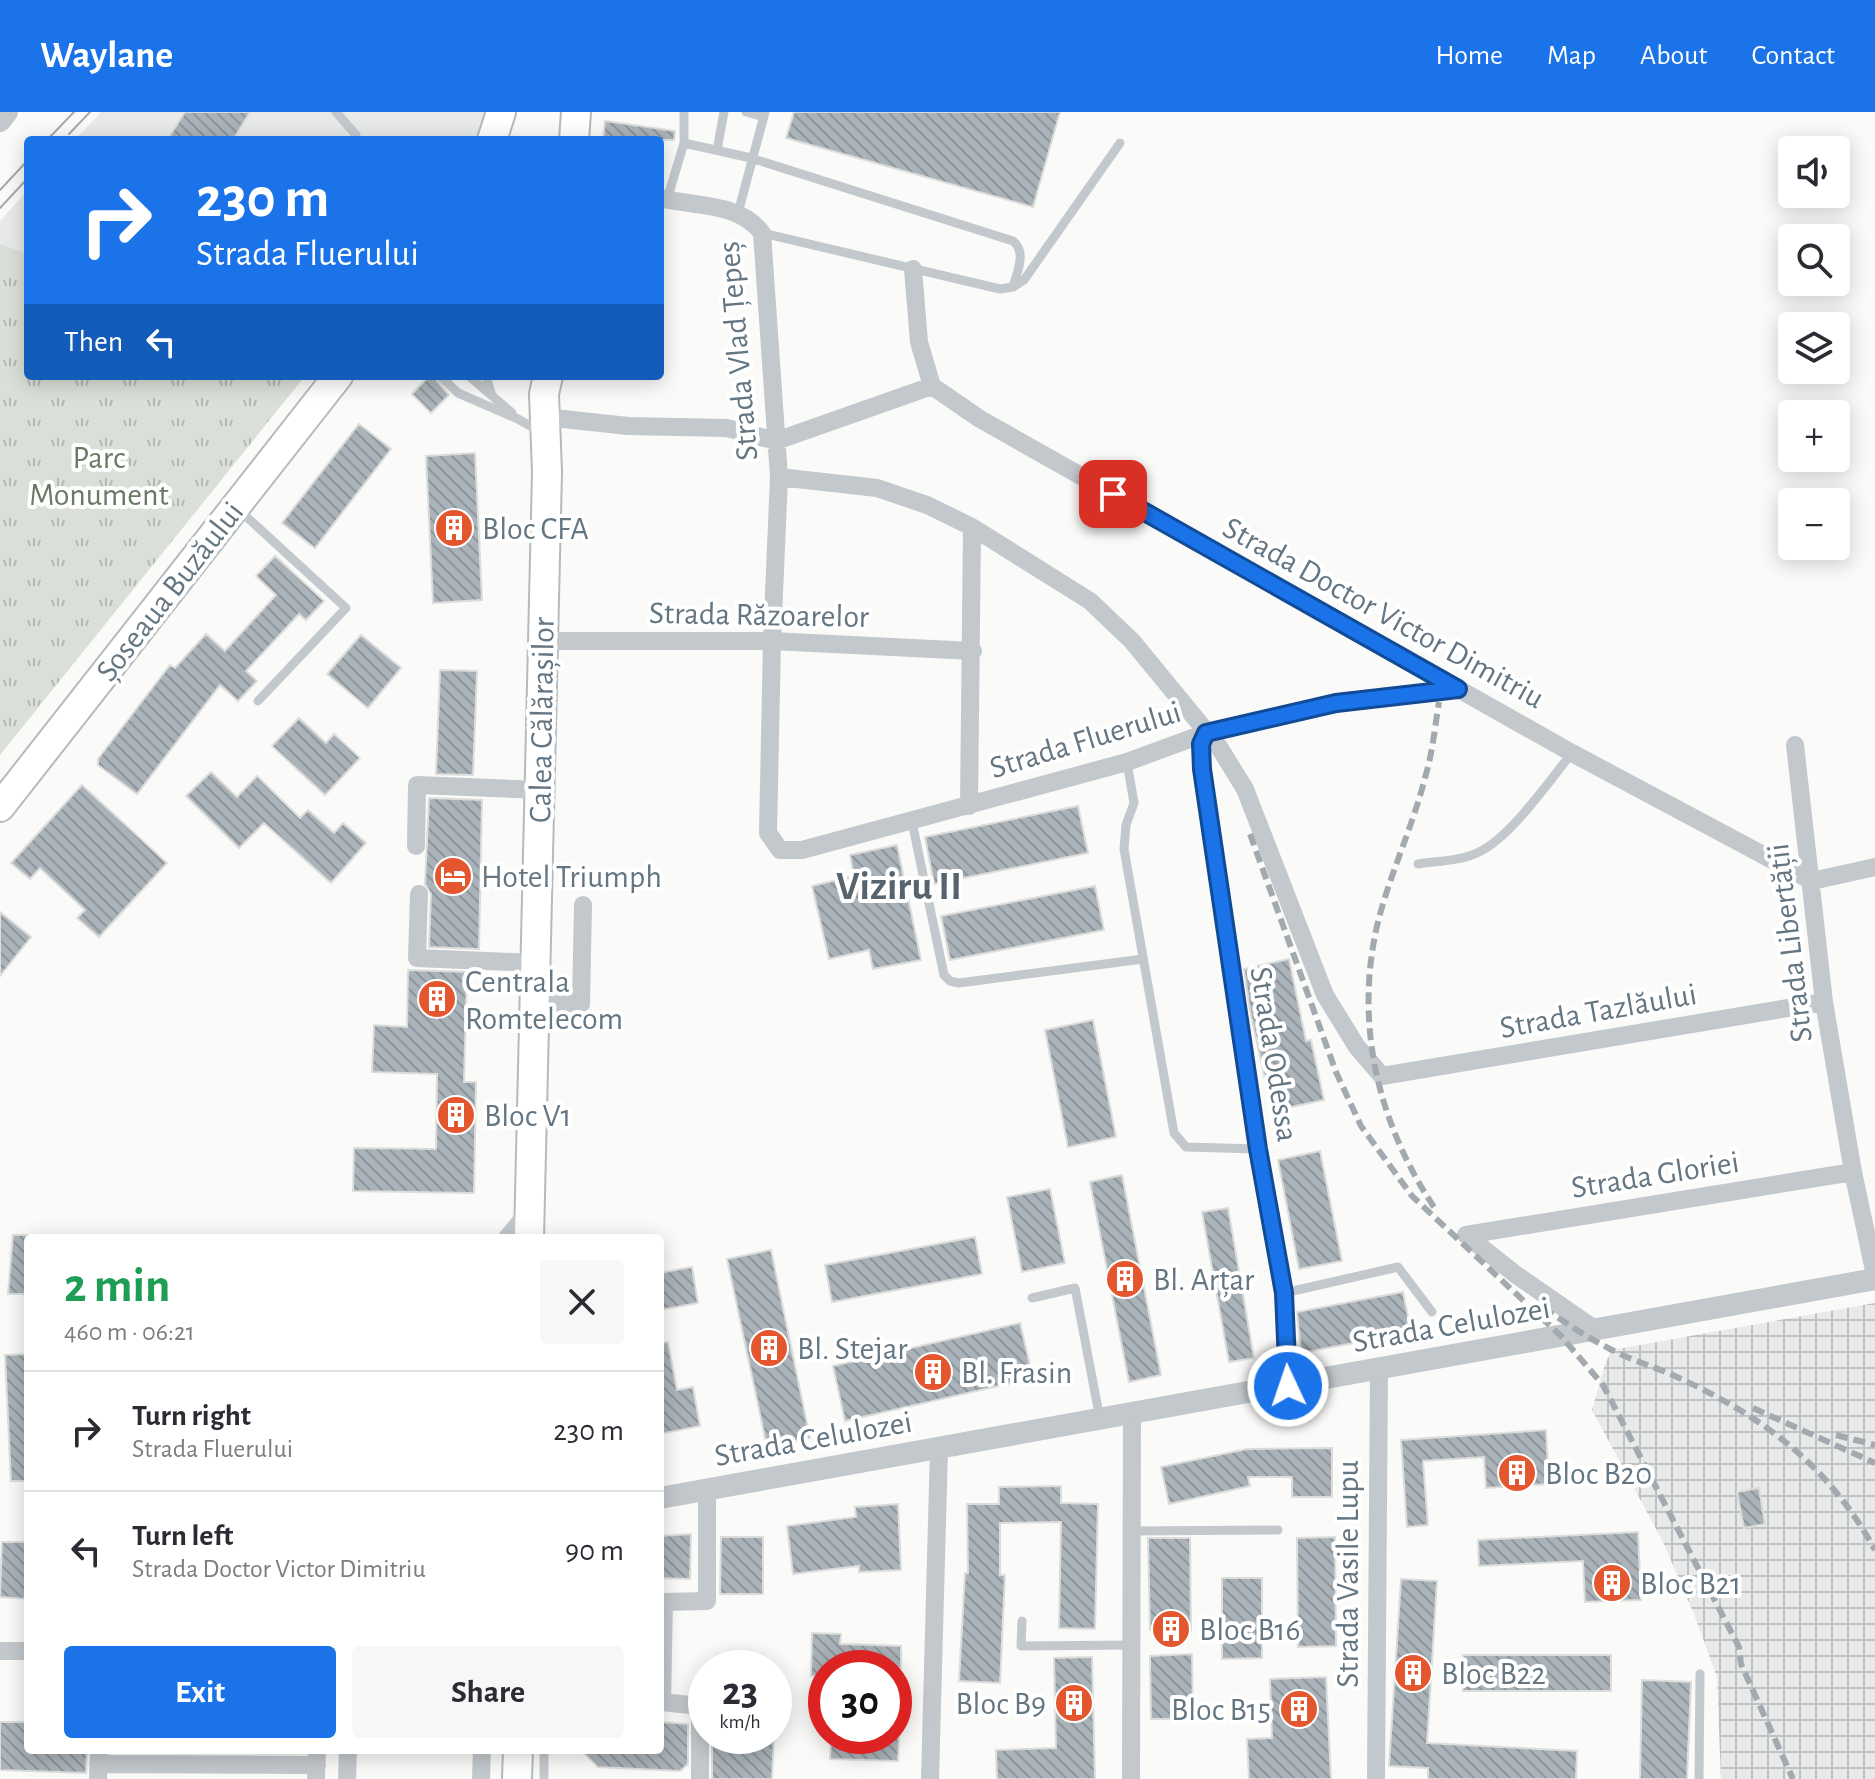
<!DOCTYPE html>
<meta charset="utf-8">
<style>
:root{--surface:#fff;--page:#f7f7f7;--text:#2b2b33;--muted:#7c7c81;--line:#e1e1e2;--accent:#1a73e8}
body{margin:0;font-family:"Alegreya Sans",sans-serif;background:var(--page);color:var(--text);height:100vh;display:flex;flex-direction:column;font-size:30px;white-space:nowrap}
*{box-sizing:border-box;margin:0}
p{font-size:26px;color:var(--muted)}
.icon{flex:none;width:44px;height:44px;fill:none;stroke:currentColor;stroke-width:2;stroke-linecap:round;stroke-linejoin:round}
.map{position:relative;flex:1;overflow:hidden}
.side{position:absolute;left:24px;top:1122px;width:640px;height:520px;display:flex;flex-direction:column;background:var(--surface);border-radius:8px;box-shadow:0 4px 20px #0003}
.side>*{flex:none}
.hud{position:absolute;left:24px;top:24px;width:640px;height:244px;border-radius:8px;box-shadow:0 4px 20px #0003;background:#1a73e8;color:#fff;overflow:hidden}
.controls{position:absolute;left:1778px;top:24px;display:grid;gap:16px}
.controls a{display:grid;place-items:center;width:72px;height:72px;border-radius:8px;background:var(--surface);box-shadow:0 4px 20px #0003;font-size:40px}
.speed{position:absolute;left:688px;top:1538px;display:flex;gap:16px;font-size:40px;font-weight:700;text-align:center}
.speed>*{display:grid;place-content:center;width:104px;height:104px;border-radius:50%;background:var(--surface);box-shadow:0 4px 20px #0003;line-height:1}
.speed small{font-size:20px;font-weight:400}
.speed .limit{border:12px solid #d22;background:#fff;color:#111}
.pin{position:absolute;display:grid;place-items:center;width:68px;height:68px;color:#fff;margin:-34px;border-radius:16px;box-shadow:0 4px 12px #0006}
.me{position:absolute;width:88px;margin:-44px;rotate:357deg;stroke-linejoin:round;filter:drop-shadow(0 0 6px #0008)}
.turn{display:flex;align-items:center;gap:28px;height:168px;padding:0 40px;font-size:36px}
.turn .icon{width:104px;height:104px;stroke-width:2.5}
.turn b{display:block;font-size:56px;line-height:68px}
.then{display:flex;align-items:center;height:76px;padding:0 40px;background:#0003;gap:16px;font-size:30px}
.round{display:grid;place-items:center;flex:none;width:84px;height:84px;border-radius:8px;background:var(--page)}
.summary{display:flex;align-items:center;justify-content:space-between;height:136px;padding:0 40px}
h1{font-size:48px;font-weight:700;line-height:60px;color:#1e9e55}
.action{display:flex;gap:16px;margin-top:auto;padding:16px 40px}
.action a{flex:1;height:92px;border-radius:8px;background:var(--accent);color:#fff;font-size:32px;font-weight:700;line-height:92px;text-align:center}
.action a+a{background:var(--page);color:var(--text)}
ul{padding:0;list-style:none}
li{display:flex;align-items:center;gap:24px;height:120px;padding:0 40px;border-top:2px solid var(--line)}
li div{flex:1}
li b{display:block;font-size:30px}
li em{font-style:normal}
header{display:flex;align-items:center;gap:48px;box-sizing:border-box;height:112px;padding:0 40px;background:var(--accent);color:#fff}
header strong{font-size:38px}
nav{display:flex;gap:44px;margin-inline-start:auto;font-size:28px}
.map>svg:first-child{display:block}
</style>
<header>
<strong>Waylane</strong>
<nav><a>Home</a><a>Map</a><a>About</a><a>Contact</a></nav>
</header>
<div class="map">
<svg width="1875" height="1667" viewBox="0 0 1875 1667">
<defs>
<pattern id="industrial-grid" width="8" height="8" patternUnits="userSpaceOnUse" patternTransform="scale(2)"><rect width="8" height="8" fill="#e8e9e9"/><path d="M0 4h8M4 0v8" fill="none" stroke="#c0c1c2"/></pattern>
<pattern id="park-tufts" width="24" height="20" patternUnits="userSpaceOnUse" patternTransform="scale(2)"><rect width="24" height="20" fill="#dadfd7"/><path d="M3 7l-1-3M5 7V3M7 7l1-3M15 17l-1-3M17 17v-4M19 17l1-3" fill="none" stroke="#b4b9b4"/></pattern>
<pattern id="building-back-hatch" width="6" height="6" patternUnits="userSpaceOnUse" patternTransform="scale(2)"><rect width="6" height="6" fill="#aab3b9"/><path d="M-1 5l2 2M0 0l6 6M5-1l2 2" fill="none" stroke="#8e969c"/></pattern>
</defs>
<rect width="100%" height="100%" fill="#fafaf8"/>
<!-- built -->
<path fill="#e8e9e9" d="M101,0h383l-6,28h-403z
M28,78v64l-28,-10v-23z"/>
<!-- industrial -->
<path fill="url(#industrial-grid)" d="M1875,1191v476h-154l-4,-102 -23,-63 -31,-72 -71,-132 13,-46 7,-14z"/>
<!-- park -->
<path fill="url(#park-tufts)" d="M0,132l28,10v122h277l-305,379z"/>
<!-- building -->
<path fill="url(#building-back-hatch)" stroke="#dcdcda" stroke-width="2" d="M185,0h65l-17,28h-66z
M794,0h266l-27,95 -247,-69z
M605,9l70,10 -1,9h-71z
M429,264h4l16,19 -18,18 -19,-19z
M359,312l32,25 -76,99 -33,-25z
M475,341l7,147 -49,3 -7,-147z
M275,444l49,45 -18,19 -7,-6 -53,57 11,10 -19,20 -18,-16 -83,109 -39,-29v-6l72,-94 5,3 31,-34 19,17 51,-56 -20,-19z
M361,523l40,33 -33,40 -41,-34z
M440,558l37,1 -4,104 -37,-1z
M299,606l27,25 8,-9 26,24 -35,37 -53,-49z
M211,660l26,25 20,-21 43,42 8,-8 26,23 9,-10 23,20 -35,40 -67,-60 -25,25 -53,-52z
M82,673l85,78 -68,74 -22,-19 8,-8 -45,-42 -10,11 -19,-16z
M429,686l53,2 -3,149 -50,-2 2,-53 -6,-10z
M1078,694l10,47 -154,31 -9,-47z
M897,733l24,115 -48,9 -4,-19 -40,9 -17,-73 42,-10 -4,-21z
M1095,774l9,44 -154,30 -9,-44z
M0,800l31,25 -31,39z
M1289,847l17,82 5,-1 13,60 -52,11 -22,-100 -6,-42z
M408,858l59,2 -3,110h12l-2,111 -121,-2 1,-43 82,1 1,-75 -65,-2 2,-47 33,2z
M1093,908l23,117 -48,10 -23,-117z
M1320,1039l22,110 -43,8 -21,-109z
M1122,1063l39,200 -32,7 -39,-200z
M1050,1077l15,74 -43,9 -15,-75z
M1228,1096l26,150 -25,4 -27,-150z
M13,1123h15v59h-20z
M975,1125l7,37 -150,28 -7,-37z
M771,1138l39,188 -43,9 -40,-188z
M692,1155l6,36 -38,7v-37z
M1403,1180l8,40 -110,21 -4,-41z
M1020,1211l13,55 -188,43 -12,-55z
M668,1230l9,48 16,-3 7,39 -40,8v-91z
M28,1242v127h-17l-6,-126z
M1546,1318l3,54 -63,4 -2,-31 -61,4 5,64 -21,2 -6,-87z
M1332,1336v49h-40v-20h-44l2,9 -81,18 -8,-37 86,-18z
M1061,1374v17l37,1 -3,125 -36,-1 2,-106 -61,1v52h5l-5,108 -41,-2 6,-108h3l-1,-69h32v-17z
M1759,1376l6,36 -21,4 -7,-36z
M898,1392l3,66 -42,2v-6l-66,8 -6,-48 69,-9 -1,-10z
M1638,1420l3,68 -56,2 -2,-41 -104,5 -1,-26z
M691,1422l-1,45 -30,-1v-42z
M721,1425h42v57h-43z
M1335,1425l1,109 -38,1 -1,-109z
M1148,1426h42l1,93 -41,-1z
M2,1430h26v57l-28,-2z
M1222,1466h40v80l-40,1z
M1401,1467l36,2 -10,162 150,8 -1,28h-148v-11l-39,-2z
M812,1521l29,1 -1,10 61,2v22h-75v8h-15z
M1192,1542l1,65h-42l-1,-63z
M1463,1543h148v36h-148z
M1092,1545l3,122h-98l-1,-29 60,-2 -2,-90z
M1326,1565l5,102h-82l-2,-40 25,-1 -2,-59z
M1642,1568l49,2 -4,97h-47z
M0,1610h28v28h59l-1,23 -86,-3z
M660,1610l28,2v40l-8,7 -82,-4 -17,-17h79z
M712,1624h62l-2,43h-60z
M831,1624h68l-1,25 -68,-2z"/>
<g fill="none" stroke-linecap="round" stroke-linejoin="round">
<!-- primary casing -->
<g stroke="#b5babe" stroke-width="32">
<path id="primary" d="M492,28l9,-28
M574,28l2,-28
M0,695l338,-431
M529,1126l18,-766 -3,-78 4,-18
M517,1667l1,-29"/>
</g>
<!-- service -->
<path stroke="#c3c8cc" stroke-width="9" d="M336,0l20,23
M746,0l18,5
M684,31l67,15 262,83c14,11 4,31 0,46
M717,38l7,-38
M667,88l17,-57v-31
M738,101l27,-101
M762,121l238,56 13,-2 11,-7 96,-137
M440,264l18,17 60,26 23,13
M469,264l43,37
M486,264l6,20
M238,397l108,99 -88,93
M1127,650l7,41 -8,22 -2,24 50,284 12,14 72,2
M912,710l32,153 6,6 9,2 184,-24
M1418,752c20,-3 43,-3 61,-12 32,-15 70,-71 93,-99
M1284,1181l114,-26 34,45
M1032,1186l43,-10 25,131
M1132,1419l146,-1
M1022,1509l-1,25 111,-1
M544,1667v-29
M1699,1667l1,-105"/>
<!-- minor -->
<path stroke="#c3c8cc" stroke-width="18" d="M660,86c36,9 79,4 102,35l17,244 -7,164 -4,192 12,17h22l325,-88 79,-29 130,-30 122,-14
M913,157l6,73 13,44
M932,274l48,33 592,334 240,128 63,-14
M545,305l83,9 99,2 49,13 156,-55
M779,365l98,11 50,17 45,22 118,74 42,40 87,106 26,42 80,206 32,52 25,29 442,-74
M543,529h229l201,10
M1206,621l-5,11 1,25 56,380 26,144 4,93
M1795,633l29,257 29,170 22,103
M969,694l3,-279
M416,734l1,-61 122,5
M419,782l-2,64 118,5
M534,890l47,2 2,-99
M1466,1123l387,-63
M1466,1123l49,39 81,56
M507,1126l23,-28
M0,1539h28
M98,1652l219,1
M98,1667l1,-29
M316,1667l1,-29
M347,1667l1,-29
M481,1667l1,-29
M700,1667v-73l-38,-4 2,-100 43,-1v-111
M930,1667l9,-331
M1131,1667l1,-366
M1376,1667l3,-410"/>
<!-- tertiary -->
<path stroke="#c3c8cc" stroke-width="22" d="M0,9l7,-9
M660,1386l1215,-219"/>
<!-- primary -->
<use href="#primary" stroke="#fff" stroke-width="28"/>
<!-- tram -->
<path stroke="#a2aab0" stroke-width="2" d="M69,22l21,-22
M47,28l27,-28
M0,78l28,-30
M0,96l28,-30"/>
<!-- rail -->
<path stroke="#a2aab0" stroke-width="6" stroke-dasharray="12 6" stroke-linecap="butt" d="M1250,722l86,238 25,54 51,70 149,140 42,49 136,262 2,17 52,115
M1434,1095c-57,-85 -81,-188 -55,-289 13,-49 35,-95 47,-144 7,-24 9,-48 13,-72
M1543,1196c22,14 43,29 67,41 21,11 45,18 67,28 87,40 152,89 198,173
M1753,1296l122,55
M1836,1323l39,10"/>
</g>
<g fill="none" stroke-linecap="round" stroke-linejoin="round">
<!-- route casing -->
<g stroke="#114b97" stroke-width="20">
<path id="route" d="M1113,382l345,195 -122,14 -130,30 -5,11 1,25 56,380 26,144 4,93"/>
</g>
<!-- route -->
<use href="#route" stroke="#1a73e8" stroke-width="14"/>
</g>
<!-- icons -->
<defs>
<g id="building-disc" transform="scale(2)"><circle r="9.5" fill="#e4572e" stroke="#fff"/><path d="M-4-6H4V6H1V3H-1V6H-4ZM-2.5-4.3h1.7v1.8h-1.7ZM.8-4.3h1.7v1.8H.8ZM-2.5-1h1.7V.8h-1.7ZM.8-1h1.7V.8H.8Z" fill="#fff"/></g>
<g id="hotel-disc" transform="scale(2)"><circle r="9.5" fill="#e4572e" stroke="#fff"/><path d="M-6-4.5h1.5V1H6V5H4.5V3h-9V5H-6ZM-4 0a1.8 1.8 0 1 1 3.6 0ZM.5 0V-2.5h3Q6-2.5 6 0Z" fill="#fff"/></g>
</defs>
<g fill-rule="evenodd">
<use href="#building-disc" x="454" y="416"/>
<use href="#hotel-disc" x="453" y="764"/>
<use href="#building-disc" x="437" y="887"/>
<use href="#building-disc" x="456" y="1003"/>
<use href="#building-disc" x="1125" y="1167"/>
<use href="#building-disc" x="769" y="1236"/>
<use href="#building-disc" x="933" y="1260"/>
<use href="#building-disc" x="1517" y="1361"/>
<use href="#building-disc" x="1612" y="1471"/>
<use href="#building-disc" x="1171" y="1517"/>
<use href="#building-disc" x="1413" y="1561"/>
<use href="#building-disc" x="1074" y="1591"/>
<use href="#building-disc" x="1299" y="1597"/>
</g>
<g text-anchor="middle" stroke-width="8" stroke-linejoin="round" paint-order="stroke">
<!-- street labels -->
<g font-size="32" fill="#657683" stroke="#fff">
<text transform="translate(737 239) rotate(-95)" y="11">Strada Vlad Țepeș</text>
<text transform="translate(169 479) rotate(-52)" y="11">Șoseaua Buzăului</text>
<text transform="translate(1384 500) rotate(29)" y="11">Strada Doctor Victor Dimitriu</text>
<text transform="translate(759 502) rotate(1)" y="11">Strada Răzoarelor</text>
<text transform="translate(541 608) rotate(-89)" y="11">Calea Călărașilor</text>
<text transform="translate(1085 627) rotate(-17)" y="11">Strada Fluerului</text>
<text transform="translate(1789 831) rotate(-97)" y="11">Strada Libertății</text>
<text transform="translate(1598 898) rotate(-10)" y="11">Strada Tazlăului</text>
<text transform="translate(1275 942) rotate(81)" y="11">Strada Odessa</text>
<text transform="translate(1655 1062) rotate(-9)" y="11">Strada Gloriei</text>
<text transform="translate(1451 1212) rotate(-10)" y="11">Strada Celulozei</text>
<text transform="translate(813 1326) rotate(-10)" y="11">Strada Celulozei</text>
<text transform="translate(1347 1462) rotate(-90)" y="11">Strada Vasile Lupu</text>
</g>
<!-- park labels -->
<g font-size="32" fill="#687a64" stroke="#fff">
<text x="99" y="356">Parc<tspan x="99" dy="37">Monument</tspan></text>
</g>
<!-- poi labels -->
<g font-size="32" fill="#657683" stroke="#fff" text-anchor="start">
<text x="482" y="427">Bloc CFA</text>
<text x="481" y="775">Hotel Triumph</text>
<text x="465" y="880">Centrala<tspan x="465" dy="37">Romtelecom</tspan></text>
<text x="484" y="1014">Bloc V1</text>
<text x="1153" y="1178">Bl. Arțar</text>
<text x="797" y="1247">Bl. Stejar</text>
<text x="961" y="1271">Bl. Frasin</text>
<text x="1545" y="1372">Bloc B20</text>
<text x="1640" y="1482">Bloc B21</text>
<text x="1199" y="1528">Bloc B16</text>
<text x="1441" y="1572">Bloc B22</text>
<text x="1046" y="1602" text-anchor="end">Bloc B9</text>
<text x="1271" y="1608" text-anchor="end">Bloc B15</text>
</g>
<!-- district labels -->
<g font-size="40" font-weight="bold" fill="#57646e" stroke="#fff">
<text x="899" y="787">Viziru II</text>
</g>
</g>
</svg>
<div class="controls">
<a><svg class="icon" aria-label="sound" viewBox="0 0 24 24"><path d="M4 9h4l5-4v14l-5-4H4zM17 9q2 3 0 6"/></svg></a>
<a><svg class="icon" aria-label="search" viewBox="0 0 24 24"><circle cx="10" cy="10" r="6"/><path d="M15 15l6 6"/></svg></a>
<a><svg class="icon" aria-label="layers" viewBox="0 0 24 24"><path d="M12 4l9 5-9 5-9-5zM3 14l9 5 9-5"/></svg></a>
<a>+</a>
<a>−</a>
</div>
<div class="speed"><div>23<small>km/h</small></div><div class="limit">30</div></div>
<div class="pin" style="left:1113px;top:382px;background:#d93025"><svg class="icon" aria-label="arrive" viewBox="0 0 24 24"><path d="M6 21V4h12l-3 4 3 4H6"/></svg></div>
<svg class="me" style="left:1288px;top:1274px" viewBox="-20 -20 40 40"><circle r="17" fill="#1a73e8" stroke="#fff" stroke-width="3"/><path d="M0-11L8 9 0 5-8 9z" fill="#fff"/></svg>
<div class="hud">
<div class="turn"><svg class="icon" aria-label="right" viewBox="0 0 24 24"><path d="M7 20v-9h11M14 6l5 5-5 5"/></svg><div><b>230 m</b>Strada Fluerului</div></div>
<div class="then">Then<svg class="icon" aria-label="left" viewBox="0 0 24 24"><path d="M17 20v-9H6M10 6l-5 5 5 5"/></svg></div>
</div>
<section class="side">
<div class="summary"><div><h1>2 min</h1><p>460 m · 06:21</p></div><a class="round"><svg class="icon" aria-label="close" viewBox="0 0 24 24"><path d="M6 6l12 12M18 6L6 18"/></svg></a></div>
<ul>
<li><svg class="icon" aria-label="right" viewBox="0 0 24 24"><path d="M7 20v-9h11M14 6l5 5-5 5"/></svg><div><b>Turn right</b><p>Strada Fluerului</p></div><em>230 m</em></li>
<li><svg class="icon" aria-label="left" viewBox="0 0 24 24"><path d="M17 20v-9H6M10 6l-5 5 5 5"/></svg><div><b>Turn left</b><p>Strada Doctor Victor Dimitriu</p></div><em>90 m</em></li>
</ul>
<div class="action"><a>Exit</a><a>Share</a></div>
</section>
</div>
